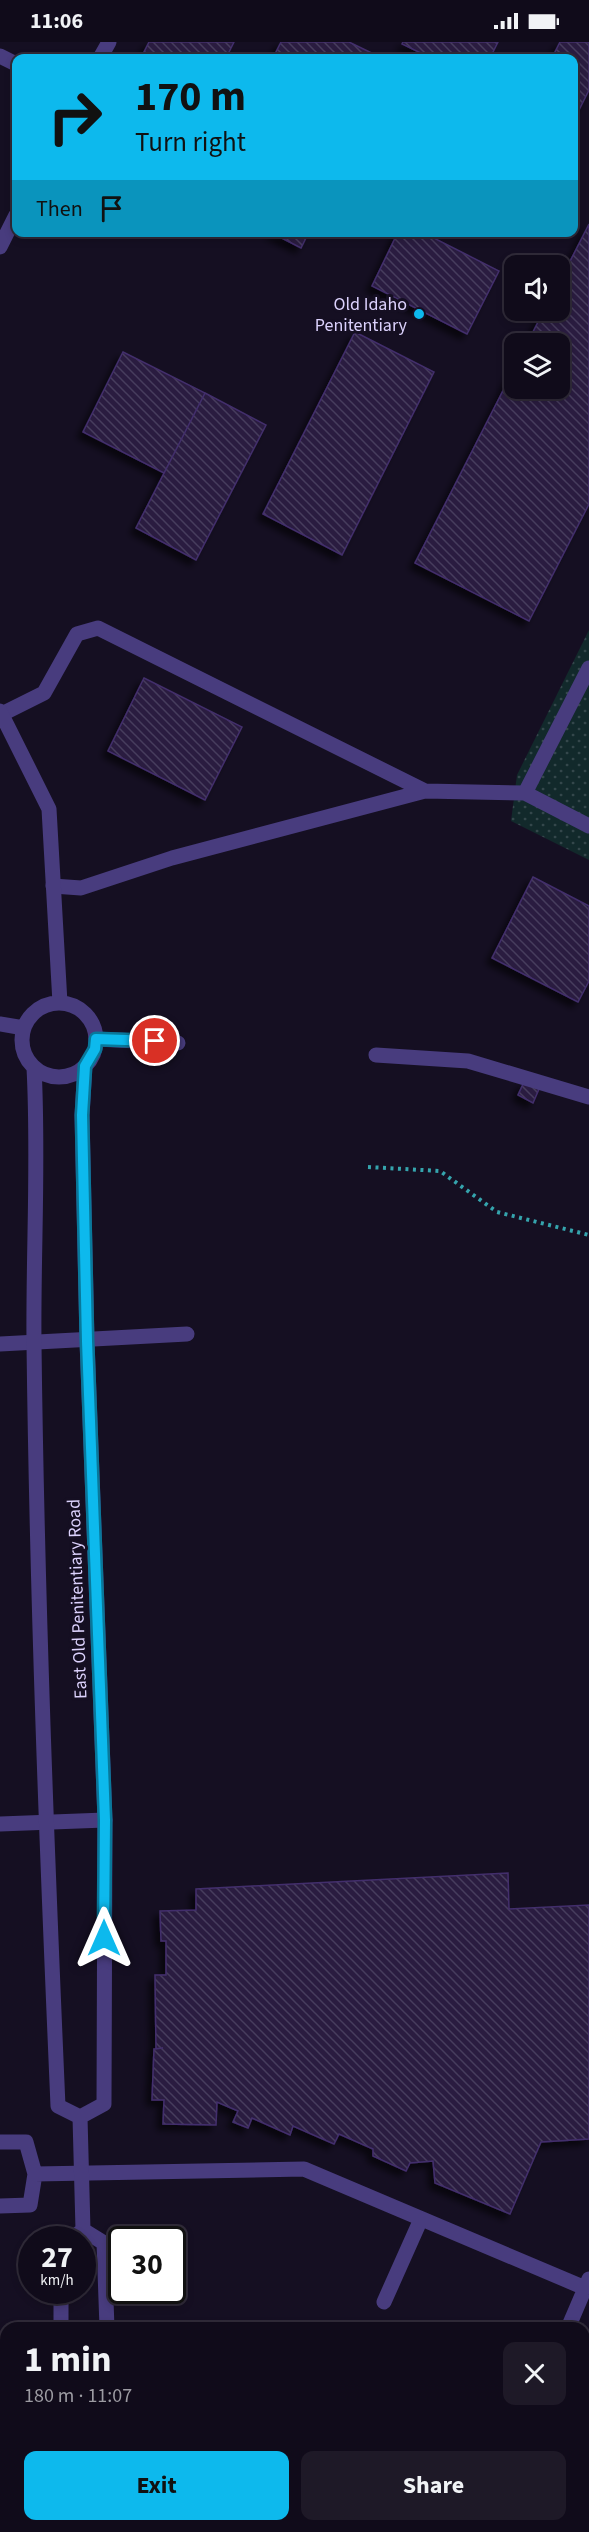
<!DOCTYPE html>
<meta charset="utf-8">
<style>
:root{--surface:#100b1a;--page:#1e1927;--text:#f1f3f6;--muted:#9c9ba2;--line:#302b39;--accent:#0db9ed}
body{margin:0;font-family:"Source Sans 3",sans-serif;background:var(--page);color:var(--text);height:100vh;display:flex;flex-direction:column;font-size:22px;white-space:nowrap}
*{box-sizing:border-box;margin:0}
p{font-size:20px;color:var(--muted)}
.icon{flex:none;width:33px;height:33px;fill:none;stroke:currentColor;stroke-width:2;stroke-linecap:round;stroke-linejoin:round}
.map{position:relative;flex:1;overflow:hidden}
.sheet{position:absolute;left:0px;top:2280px;width:590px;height:210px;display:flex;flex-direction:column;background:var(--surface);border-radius:18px 18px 0 0;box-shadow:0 3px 9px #0003,0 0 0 2px var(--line)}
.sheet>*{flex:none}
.top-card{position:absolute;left:12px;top:12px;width:566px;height:183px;border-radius:12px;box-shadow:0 3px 9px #0003,0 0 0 2px var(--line);background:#0db9ed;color:#111;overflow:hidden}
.tools{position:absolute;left:504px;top:213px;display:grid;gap:12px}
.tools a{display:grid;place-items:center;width:66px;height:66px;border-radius:12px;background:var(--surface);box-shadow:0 3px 9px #0003,0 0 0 2px var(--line);font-size:30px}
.speed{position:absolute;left:18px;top:2184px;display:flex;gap:12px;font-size:30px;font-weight:700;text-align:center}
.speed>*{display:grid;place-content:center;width:78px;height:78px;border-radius:50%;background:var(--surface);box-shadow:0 3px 9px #0003,0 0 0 2px var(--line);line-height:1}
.speed small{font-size:15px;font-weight:400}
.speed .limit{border:3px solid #111;border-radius:9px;background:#fff;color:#111}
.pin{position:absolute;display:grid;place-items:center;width:51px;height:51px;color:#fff;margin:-26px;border:3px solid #fff;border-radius:50%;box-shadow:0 2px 6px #0007}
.me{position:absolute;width:66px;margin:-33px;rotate:0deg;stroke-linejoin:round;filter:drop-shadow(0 0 4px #0008)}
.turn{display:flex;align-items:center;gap:21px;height:126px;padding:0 24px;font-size:27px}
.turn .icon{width:78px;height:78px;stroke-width:2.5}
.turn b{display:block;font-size:42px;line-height:51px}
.then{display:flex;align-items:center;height:57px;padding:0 24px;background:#0003;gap:12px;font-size:22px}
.round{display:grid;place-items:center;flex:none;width:63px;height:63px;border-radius:12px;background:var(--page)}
.overview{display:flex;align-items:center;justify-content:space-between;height:102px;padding:0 24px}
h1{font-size:36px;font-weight:700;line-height:45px}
.primary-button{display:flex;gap:12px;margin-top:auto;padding:12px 24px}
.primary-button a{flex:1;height:69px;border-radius:12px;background:var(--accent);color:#111;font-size:24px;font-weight:700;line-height:69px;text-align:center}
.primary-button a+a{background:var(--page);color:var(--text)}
.status{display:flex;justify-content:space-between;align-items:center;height:42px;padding:0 30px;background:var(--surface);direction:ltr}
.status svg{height:16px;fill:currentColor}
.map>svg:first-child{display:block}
</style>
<div class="status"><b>11:06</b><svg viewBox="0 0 49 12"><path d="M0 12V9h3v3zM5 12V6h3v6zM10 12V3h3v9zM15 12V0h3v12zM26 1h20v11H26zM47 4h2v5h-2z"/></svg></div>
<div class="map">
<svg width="589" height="2490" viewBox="0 0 589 2490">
<defs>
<pattern id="garden-dots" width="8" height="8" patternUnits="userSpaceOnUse" patternTransform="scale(1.5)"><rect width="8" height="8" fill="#12292b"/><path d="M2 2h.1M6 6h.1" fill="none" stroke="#34474b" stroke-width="1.8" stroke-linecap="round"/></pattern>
<pattern id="building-back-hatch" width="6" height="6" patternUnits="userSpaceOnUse" patternTransform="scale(1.5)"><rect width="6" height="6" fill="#291c41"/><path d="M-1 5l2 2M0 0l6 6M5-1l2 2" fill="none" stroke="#473c5d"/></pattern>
<filter id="shadow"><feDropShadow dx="-5.5" dy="5.5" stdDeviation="3" flood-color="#0009"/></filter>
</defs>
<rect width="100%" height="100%" fill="#150f22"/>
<!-- garden -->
<path fill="url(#garden-dots)" d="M589,588v230l-78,-39 6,-46z"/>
<!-- building -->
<path fill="url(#building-back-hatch)" stroke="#432f6c" stroke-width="1.5" filter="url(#shadow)" d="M149,0h85l-8,16h-85z
M281,0h68l33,16h-109z
M403,0h95l-8,16h-59l-29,-14z
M560,0h29v48l-16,32v-64h-21z
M589,182v280l-60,117 -114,-58 99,-194v19h46v-44h-33l17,-34h16v-29z
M270,190h39l-8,16z
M398,190h24l77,39 -32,63 -95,-48z
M355,290l79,40 -92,183 -79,-41z
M123,310l82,41 -41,80 -81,-41z
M205,351l61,32 -70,135 -60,-32z
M144,636l98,49 -37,73 -97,-49z
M533,835l56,29v75l-11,21 -86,-44z
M524,1040l15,7 -6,14 -15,-8z
M508,1831l1,36 80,-4v234l-48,3 -31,72 -75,-31 -2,-22 -23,2 -4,8 -33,-15v-7l-34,-15 -5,10 -41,-18 -3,9 -38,-17 -4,10 -15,-6 5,-11 -21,-9 -1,23 -53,-1 1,-24h-12l2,-51 9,-1 -7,1 -1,-74h11v-34h-5l-1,-30 36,-1v-21z
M589,2339v61l-5,-3v-46z"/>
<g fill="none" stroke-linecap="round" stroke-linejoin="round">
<!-- path -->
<path stroke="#35a4ad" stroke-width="4" stroke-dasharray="3 4.5" stroke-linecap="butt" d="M368,1125l72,4 57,41 92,23
M0,2490l6,-12"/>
<!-- lane -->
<path stroke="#483c7e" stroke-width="15" d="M2,672l42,-21 33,-59 21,-6 327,163
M525,751l64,-125
M53,844l28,2 91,-30 253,-67 100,2 64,33
M96,997l82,4
M376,1013l92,6 121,36
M0,1302l187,-10
M0,1782l105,-4
M0,2100h26l9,32 -5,31 -30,1
M35,2132l269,-5 281,119
M384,2260l37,-83
M568,2286l21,-49
M269,2484l14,6"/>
<!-- street -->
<path stroke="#483c7e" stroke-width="15" d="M0,14l16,8
M100,16l9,-16
M0,205l16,-32
M0,669l49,98 11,194
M22 998a37 37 0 1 1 74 0a37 37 0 1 1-74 0Z
M0,982l24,4
M34,1026c5,92 -1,184 0,276 3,254 13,508 24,762l22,11 24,-13 1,-284 -18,-479 -5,-226 3,-49
M80,2075l3,113
M83,2188l21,13 3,85
M69,2198l14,-10
M61,2248v38
M63,2484v6
M113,2484l1,6"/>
</g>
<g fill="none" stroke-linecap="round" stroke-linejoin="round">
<!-- route casing -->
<g stroke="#08789a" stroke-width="15">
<path id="route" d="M104,1896l1,-118 -18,-479 -5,-226 3,-49 10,-17 1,-10 59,2"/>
</g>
<!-- route -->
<use href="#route" stroke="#0db9ed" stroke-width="10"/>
</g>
<!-- markers -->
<circle fill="#0db9ed" stroke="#150f22" stroke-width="2" cx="419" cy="272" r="6"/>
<g text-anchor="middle" stroke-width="6" stroke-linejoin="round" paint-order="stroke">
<!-- poi labels -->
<g font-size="18" fill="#dcd2fd" stroke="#150f22" text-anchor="end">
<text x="407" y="268">Old Idaho<tspan x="407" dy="21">Penitentiary</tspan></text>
</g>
<!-- street labels -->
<g font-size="18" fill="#dcd2fd" stroke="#150f22">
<text transform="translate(77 1557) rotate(-92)" y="6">East Old Penitentiary Road</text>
</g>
</g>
</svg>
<div class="tools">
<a><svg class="icon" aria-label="sound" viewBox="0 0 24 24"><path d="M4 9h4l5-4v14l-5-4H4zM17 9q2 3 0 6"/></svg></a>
<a><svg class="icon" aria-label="layers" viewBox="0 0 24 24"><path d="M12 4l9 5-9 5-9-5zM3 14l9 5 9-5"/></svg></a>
</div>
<div class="speed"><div>27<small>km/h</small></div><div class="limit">30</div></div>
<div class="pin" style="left:155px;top:999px;background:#d93025"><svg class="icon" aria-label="arrive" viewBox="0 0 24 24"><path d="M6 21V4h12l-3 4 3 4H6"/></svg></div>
<svg class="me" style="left:104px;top:1896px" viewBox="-20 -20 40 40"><path d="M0-17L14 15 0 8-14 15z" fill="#0db9ed" stroke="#fff" stroke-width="4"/></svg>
<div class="top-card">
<div class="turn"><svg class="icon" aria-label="right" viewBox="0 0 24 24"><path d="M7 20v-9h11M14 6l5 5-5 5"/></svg><div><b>170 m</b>Turn right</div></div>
<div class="then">Then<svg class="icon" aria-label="arrive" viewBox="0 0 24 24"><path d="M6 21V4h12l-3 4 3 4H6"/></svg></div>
</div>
<section class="sheet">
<div class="overview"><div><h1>1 min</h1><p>180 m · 11:07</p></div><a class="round"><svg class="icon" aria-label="close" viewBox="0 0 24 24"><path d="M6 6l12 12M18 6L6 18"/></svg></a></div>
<div class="primary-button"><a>Exit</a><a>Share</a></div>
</section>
</div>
